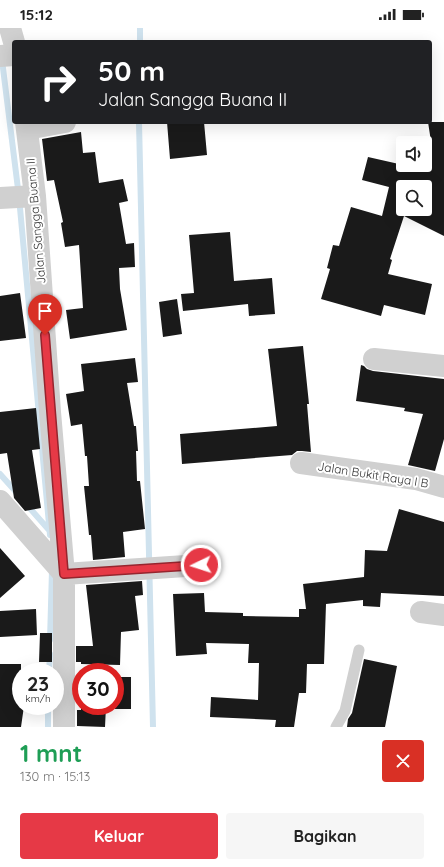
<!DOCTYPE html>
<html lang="id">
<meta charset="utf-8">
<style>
:root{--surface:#fff;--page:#f6f6f6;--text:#222;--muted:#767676;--accent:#e63946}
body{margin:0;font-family:Quicksand,sans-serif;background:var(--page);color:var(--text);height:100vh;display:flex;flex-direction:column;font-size:15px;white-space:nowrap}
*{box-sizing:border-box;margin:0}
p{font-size:13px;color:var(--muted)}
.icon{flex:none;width:22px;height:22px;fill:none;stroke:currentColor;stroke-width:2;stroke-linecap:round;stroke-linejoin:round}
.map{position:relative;height:699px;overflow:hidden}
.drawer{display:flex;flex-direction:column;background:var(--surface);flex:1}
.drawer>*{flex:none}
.guide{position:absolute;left:12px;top:12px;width:420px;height:84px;border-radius:4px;box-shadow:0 4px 16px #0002;background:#202124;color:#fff;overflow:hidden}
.controls{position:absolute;left:396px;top:108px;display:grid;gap:8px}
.controls a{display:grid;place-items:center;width:36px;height:36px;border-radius:4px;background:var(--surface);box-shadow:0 4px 16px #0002;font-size:20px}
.speed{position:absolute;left:12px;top:635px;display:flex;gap:8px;font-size:20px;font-weight:700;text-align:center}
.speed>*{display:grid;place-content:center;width:52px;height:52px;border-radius:50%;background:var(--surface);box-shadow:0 4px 16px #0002;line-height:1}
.speed small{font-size:10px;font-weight:400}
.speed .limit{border:6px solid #d22;background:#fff;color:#111}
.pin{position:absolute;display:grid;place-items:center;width:34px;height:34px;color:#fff;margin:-41px -17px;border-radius:50% 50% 50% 0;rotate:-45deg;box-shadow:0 0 4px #0007}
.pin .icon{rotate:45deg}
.me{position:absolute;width:44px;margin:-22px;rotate:266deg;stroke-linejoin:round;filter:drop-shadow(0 0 3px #0008)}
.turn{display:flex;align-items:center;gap:14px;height:84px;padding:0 20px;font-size:18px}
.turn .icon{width:52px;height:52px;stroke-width:2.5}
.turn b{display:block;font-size:28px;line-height:34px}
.round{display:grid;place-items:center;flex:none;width:42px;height:42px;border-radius:4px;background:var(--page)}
.head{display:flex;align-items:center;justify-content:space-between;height:68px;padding:0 20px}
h1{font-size:24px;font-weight:800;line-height:30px;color:#1e9e55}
.button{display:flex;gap:8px;margin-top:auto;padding:8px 20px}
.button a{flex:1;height:46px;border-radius:4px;background:var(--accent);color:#fff;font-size:16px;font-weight:800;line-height:46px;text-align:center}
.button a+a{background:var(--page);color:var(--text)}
.status{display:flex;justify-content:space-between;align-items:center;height:28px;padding:0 20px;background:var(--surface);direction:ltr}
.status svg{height:11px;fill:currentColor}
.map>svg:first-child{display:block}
</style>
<div class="status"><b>15:12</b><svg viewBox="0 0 49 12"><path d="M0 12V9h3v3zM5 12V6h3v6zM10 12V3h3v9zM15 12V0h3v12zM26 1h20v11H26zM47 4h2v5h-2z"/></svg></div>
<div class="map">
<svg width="444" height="699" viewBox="0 0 444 699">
<rect width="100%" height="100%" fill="#fff"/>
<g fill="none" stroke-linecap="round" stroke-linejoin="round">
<!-- stream -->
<path stroke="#cfe2ee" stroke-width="6" d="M140,14v-14
M2,32l17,137 31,338
M139,94l14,605
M0,446l17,19
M27,477l22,25
M50,612l2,-70
M49,644l1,-18
M48,699v-21"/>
</g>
<!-- building -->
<path fill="#1a1a1a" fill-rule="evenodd" d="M167,94h37l3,33 -37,4z
M428,94h16v114l-40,-20 -14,43 2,1 -4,14 44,10 -7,31 -41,-10 -3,11 -60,-17 9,-30 -3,-1 6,-23 6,1 12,-39 31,9 7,-29 -27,-7 6,-23 53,12 2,-4h2v-4l7,-13zM403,159h22v22h-22z
M81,104l2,21 12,-1 4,31 24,-4 5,22 -9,2 7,41 8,-1 1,24 -16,1 1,21 7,41 -57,9 -4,-29 17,-2 -4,-63 -14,2 -4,-24 2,-1 -9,-42 -7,1 -5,-42z
M230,204l4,49 38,-3 3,36 -26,2 -1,-12 -65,7 -2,-17 13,-1 -5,-58z
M20,265l6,45 -26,3v-45z
M177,271l5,35 -19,3 -4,-35z
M303,318l6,58h-2l4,48 -9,-1h-5l-5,4 -110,9 -2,-30 97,-8 -9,-77z
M135,330l3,24 -11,1 7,43h2l2,25h-2l1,30h3l5,48 -22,3 2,25 -32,3 -2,-25h-2l-5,-49h5l-2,-30h-2l-3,-32 -11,2 -5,-32 18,-3 -3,-27z
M361,337l3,1 3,3 6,2 71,8v60l-9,32 -27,-6 15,-51 -19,-3 1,-3 -49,-7z
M36,380l4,41 -8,1 9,58 -16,3 -11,-13 -7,-45 -7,1v-42z
M399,481l45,13v74l-63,-3 -1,14 -17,-1v-6l-37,4 -2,60h-17l-1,29h-7l-5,34h-19l1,-7 -66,-3 1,-20 47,3 1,-37h-11l1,-19 -43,-1 1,11 -31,2 -3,-62 31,-1 1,19 38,1v3l56,1v-8h7l-3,-25 61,-7 1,-27 22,1z
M0,520l25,28 -25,22z
M142,553l1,14 -8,1 4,34 -18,2 -1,33 -39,-1v-2h-5v-16h17l-7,-61z
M36,581l1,26 -37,2v-26z
M40,605h12v29h-13z
M364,631l33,7 -12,61h-38l1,-8 4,-6z
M0,636h21v42h3l-3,21h-21z
M115,649h16v32h-16z
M81,678h25l-1,21 -28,-1v-16h4z"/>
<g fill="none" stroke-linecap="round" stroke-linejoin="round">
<!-- lane -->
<path stroke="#d0d0d0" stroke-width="11" d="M336,699l9,-16 14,-61"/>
<!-- street -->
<path stroke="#d0d0d0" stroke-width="22" d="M10,0l4,14
M0,28l14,-1
M26,94l9,74 15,216 14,162v153
M27,101l38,-7
M0,170l35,-2
M374,331l70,7
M301,435l115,16 28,8
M0,473l64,73
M64,546l137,-9
M421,584l23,3"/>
</g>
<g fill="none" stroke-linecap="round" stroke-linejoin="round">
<!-- route casing -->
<g stroke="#96252e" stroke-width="10">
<path id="route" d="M45,307l19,239 137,-9"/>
</g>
<!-- route -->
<use href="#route" stroke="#e63946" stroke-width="7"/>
</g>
<g text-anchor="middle" stroke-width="4" stroke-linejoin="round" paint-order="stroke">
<!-- street labels -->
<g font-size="12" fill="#333" stroke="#fff">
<text transform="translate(36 193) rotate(-95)" y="4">Jalan Sangga Buana II</text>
<text transform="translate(373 447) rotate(9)" y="4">Jalan Bukit Raya I B</text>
</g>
</g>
</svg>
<div class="controls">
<a><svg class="icon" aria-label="sound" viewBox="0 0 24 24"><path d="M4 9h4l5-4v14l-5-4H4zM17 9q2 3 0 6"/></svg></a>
<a><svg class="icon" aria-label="search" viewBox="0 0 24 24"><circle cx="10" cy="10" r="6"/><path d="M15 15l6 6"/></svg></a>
</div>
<div class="speed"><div>23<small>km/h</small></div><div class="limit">30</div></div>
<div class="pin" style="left:45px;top:307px;background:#d93025"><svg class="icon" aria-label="arrive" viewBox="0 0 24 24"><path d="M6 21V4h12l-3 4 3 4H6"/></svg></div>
<svg class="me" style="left:201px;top:537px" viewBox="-20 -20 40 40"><circle r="17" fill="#e63946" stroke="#fff" stroke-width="3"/><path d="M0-11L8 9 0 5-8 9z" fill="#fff"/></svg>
<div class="guide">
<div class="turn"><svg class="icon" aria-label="right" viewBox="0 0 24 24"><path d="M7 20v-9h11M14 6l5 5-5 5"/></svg><div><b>50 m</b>Jalan Sangga Buana II</div></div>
</div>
</div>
<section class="drawer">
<div class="head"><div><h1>1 mnt</h1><p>130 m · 15:13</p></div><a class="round" style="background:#d93025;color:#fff"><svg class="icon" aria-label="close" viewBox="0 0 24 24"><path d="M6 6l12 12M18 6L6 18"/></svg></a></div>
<div class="button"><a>Keluar</a><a>Bagikan</a></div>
</section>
